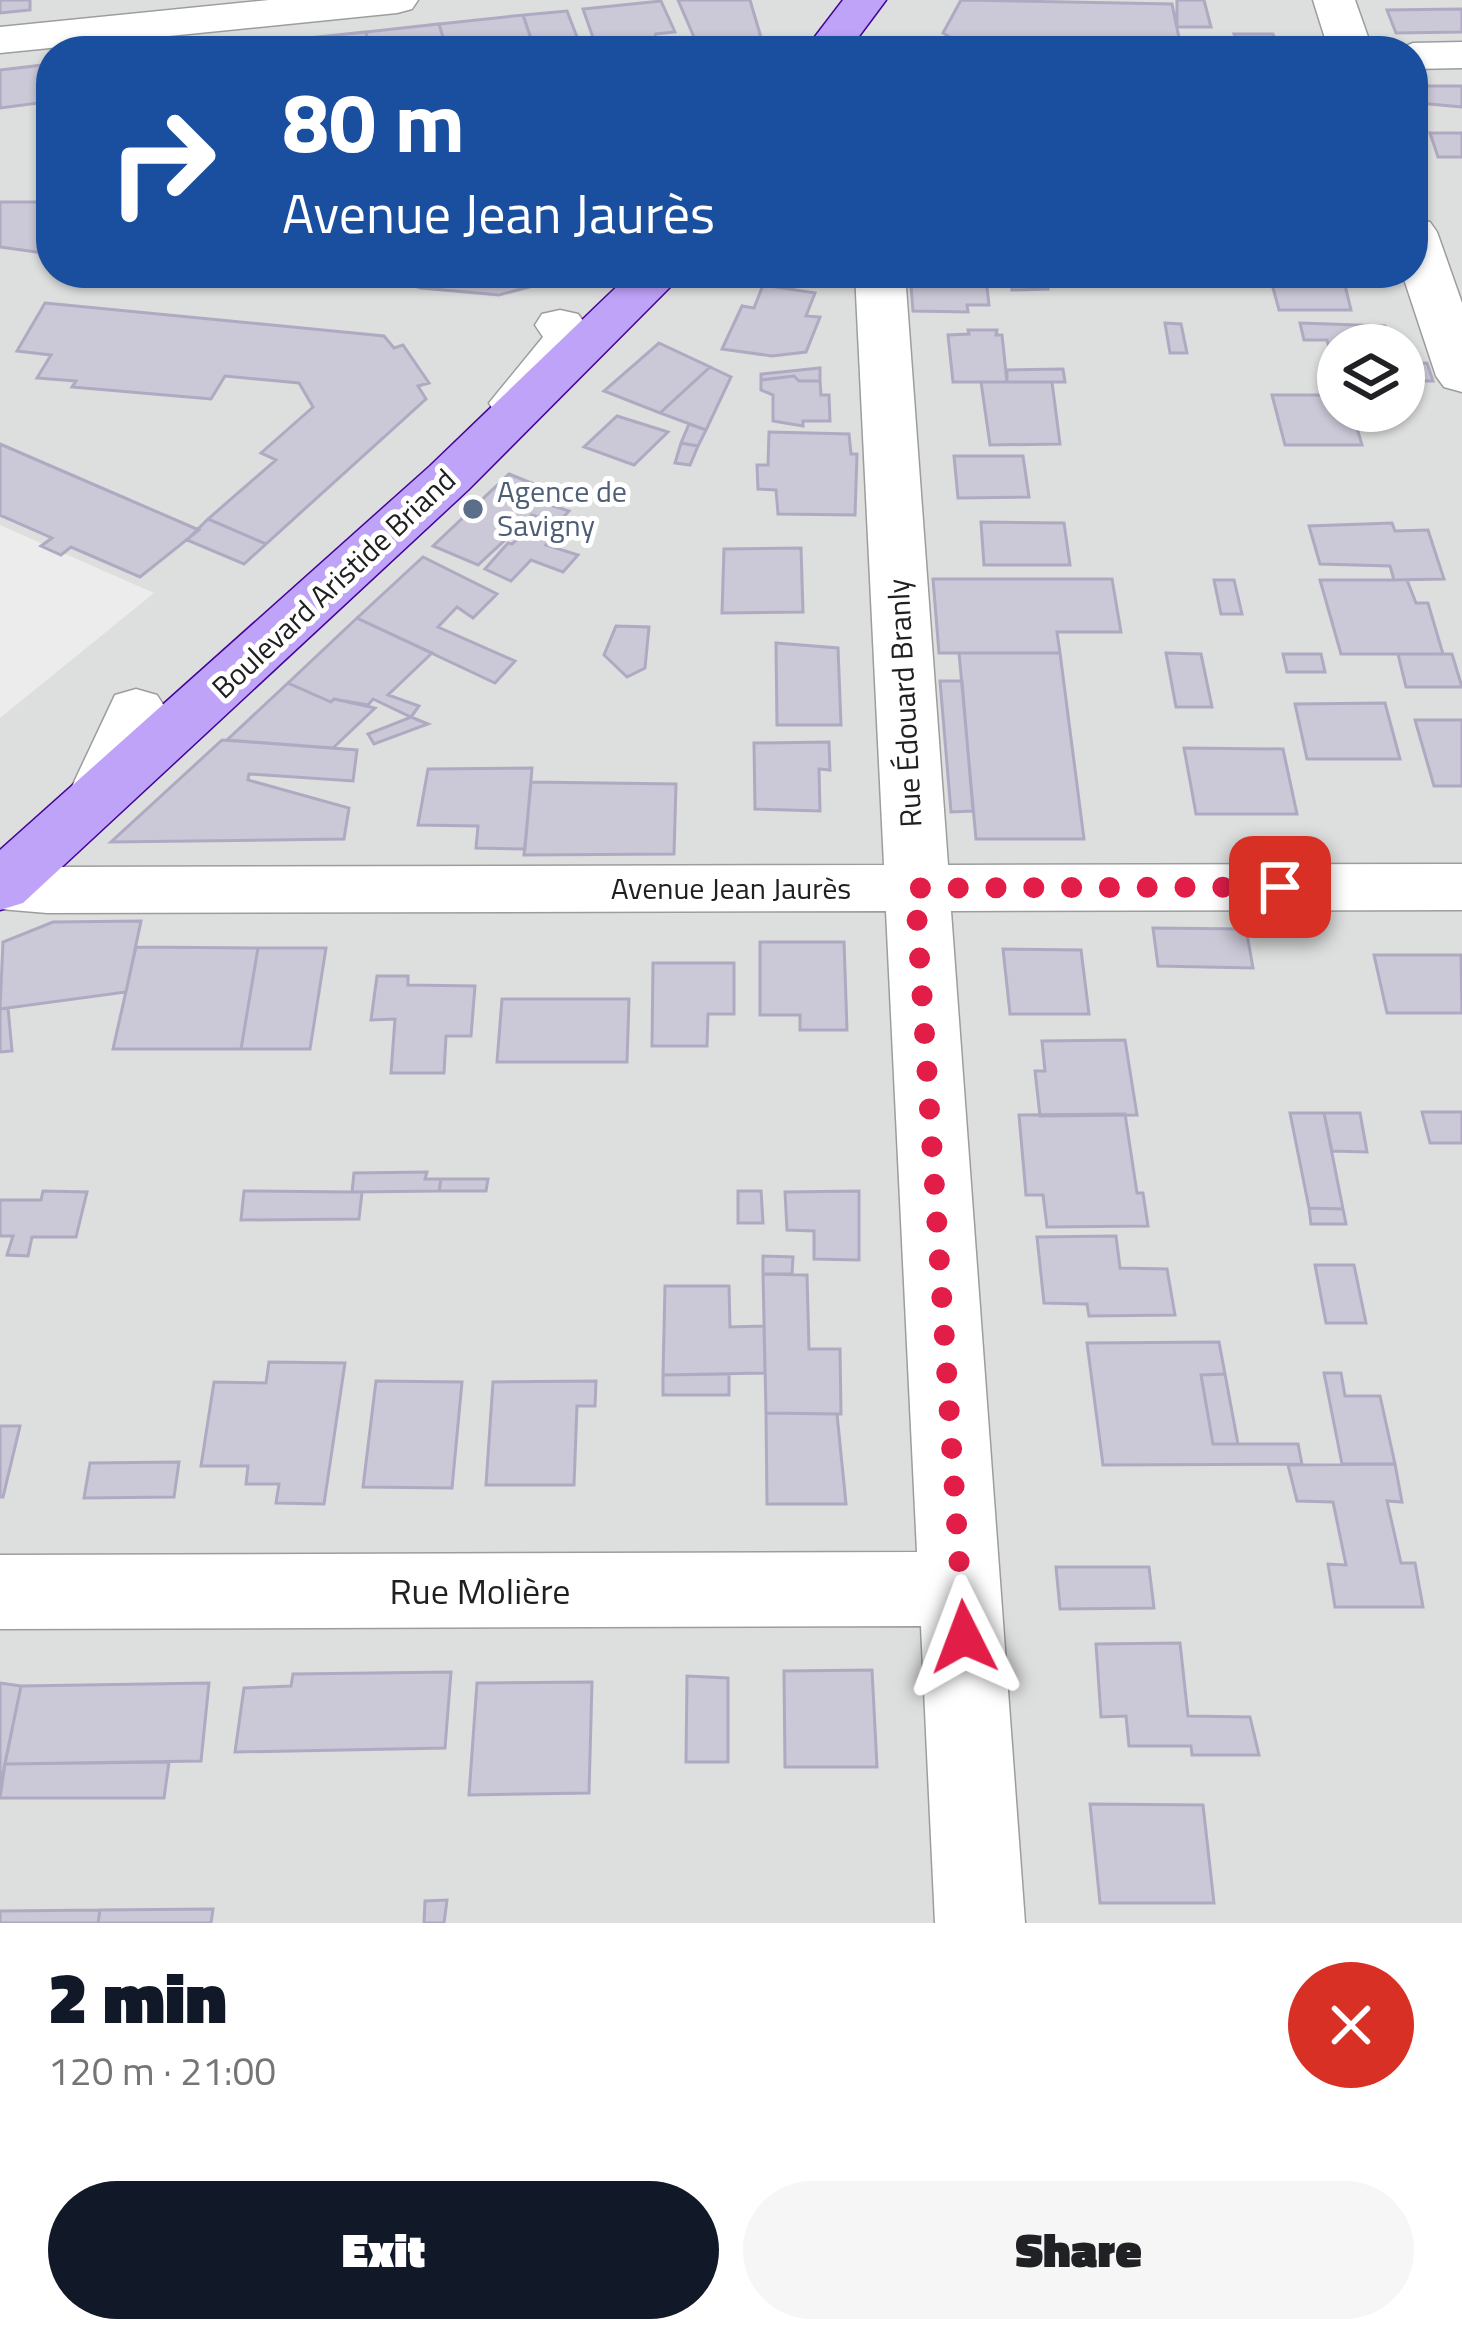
<!DOCTYPE html>
<meta charset="utf-8">
<style>
:root{--surface:#fff;--page:#f6f6f6;--text:#202124;--muted:#757577;--accent:#111827}
body{margin:0;font-family:"Titillium Web",sans-serif;background:var(--page);color:var(--text);height:100vh;display:flex;flex-direction:column;font-size:45px;white-space:nowrap}
*{box-sizing:border-box;margin:0}
p{font-size:39px;color:var(--muted)}
.icon{flex:none;width:66px;height:66px;fill:none;stroke:currentColor;stroke-width:2;stroke-linecap:round;stroke-linejoin:round}
.map{position:relative;height:1923px;overflow:hidden}
.drawer{display:flex;flex-direction:column;background:var(--surface);flex:1}
.drawer>*{flex:none}
.guide{position:absolute;left:36px;top:36px;width:1392px;height:252px;border-radius:48px;box-shadow:0 3px 9px #0004;background:#1a4fa0;color:#fff;overflow:hidden}
.controls{position:absolute;left:1317px;top:324px;display:grid;gap:24px}
.controls a{display:grid;place-items:center;width:108px;height:108px;border-radius:50%;background:var(--surface);box-shadow:0 3px 9px #0004;font-size:60px}
.pin{position:absolute;display:grid;place-items:center;width:102px;height:102px;color:#fff;margin:-51px;border-radius:24px;box-shadow:0 6px 18px #0006}
.me{position:absolute;width:132px;margin:-66px;rotate:357deg;stroke-linejoin:round;filter:drop-shadow(0 0 9px #0008)}
.turn{display:flex;align-items:center;gap:42px;height:252px;padding:0 48px;font-size:54px}
.turn .icon{width:156px;height:156px;stroke-width:2.5}
.turn b{display:block;font-size:84px;line-height:102px}
.round{display:grid;place-items:center;flex:none;width:126px;height:126px;border-radius:63px;background:var(--page)}
.head{display:flex;align-items:center;justify-content:space-between;height:204px;padding:0 48px}
h1{font-size:72px;font-weight:800;line-height:90px;color:var(--accent)}
.cta{display:flex;gap:24px;margin-top:auto;padding:24px 48px}
.cta a{flex:1;height:138px;border-radius:72px;background:var(--accent);color:#fff;font-size:48px;font-weight:800;line-height:138px;text-align:center}
.cta a+a{background:var(--page);color:var(--text)}
.map>svg:first-child{display:block}
</style>
<div class="map">
<svg width="1462" height="1923" viewBox="0 0 1462 1923">
<rect width="100%" height="100%" fill="#ebe7f1"/>
<!-- residential -->
<path fill="#dddede" fill-rule="evenodd" d="M0,0h1462v1923h-1462zM51,51h1362v222h-1362zM1338,345h66v66h-66z"/>
<!-- parking -->
<path fill="#ececec" d="M0,525l154,68 -154,125z"/>
<!-- building -->
<path fill="#cbc8d7" stroke="#afaac2" stroke-width="3" d="M0,0h30v10l-30,3z
M678,0h72l15,51h-65z
M961,0l211,4 7,34 -222,3 -14,-8z
M1177,0h27l7,27h-34z
M661,1l14,31 -19,2 -4,10 -55,5 -14,-40z
M1462,9v23l-66,1 -9,-23z
M567,11l10,26 -25,6 -1,-4 -19,2 -9,-26z
M523,15l12,36h-88l-8,-27z
M439,24l8,27h-77l-4,-19z
M366,32l4,19h-147l-1,-4z
M1234,34h39l3,9h-38z
M51,64v105l-8,-104z
M43,65l3,37 -46,6v-38z
M1413,86h49v21l-43,-4z
M1430,133h32v24h-24z
M0,202h51v52l-51,-7z
M371,273h191l-7,7 -56,15 -78,-7z
M910,273h101v6h-25l3,26h-22l1,7 -55,-1z
M1011,273h35l2,16 -36,1z
M1269,273h73l9,37h-72z
M763,285l52,8 -9,23 14,1 -14,35 -34,4 -50,-7 20,-43 12,2z
M45,303l339,33 10,12 9,-3 26,38 -11,3 8,13 -160,145 -58,-25 68,-59 -15,-7 52,-46 -14,-24 -74,-7 -14,23 -139,-12 4,-6 -39,-3 14,-23 -34,-4z
M1165,323l16,1 6,29h-17z
M1300,323l85,3 7,19h-54v20h-4l-7,-25h-23z
M968,330h29l-1,5h6l5,47h-54l-5,-47 21,-1z
M659,343l51,24 -50,46 -56,-22z
M1427,363l6,18h-29v-17z
M710,367l21,10 -25,53 -46,-17z
M820,368v13h-21l-5,-5 -33,4v-6z
M1063,369l2,13h-58v-12z
M794,376l5,5h21l1,14h8l1,26h-27v5l-30,-5v-26l-12,-5v-10z
M981,382h71l8,62 -70,1z
M1272,395h66v16h14l10,34h-77z
M617,416l51,16 -34,33 -50,-18z
M689,424l17,6 -8,16 -17,-3z
M769,432l80,2 2,20h6l-2,61 -77,-1 -2,-24 -18,-1 -1,-24h11z
M681,443l17,3 -8,19 -15,-2z
M0,444l118,51 81,35 -59,47 -69,-30 -10,8 -20,-9 11,-8 -52,-23z
M954,456h69l6,41 -71,1z
M509,474l45,18 -10,11 25,8 -12,13 -25,-9 -54,50 -45,-19z
M208,519l58,25 -22,20 -57,-24z
M981,522l83,1 6,42h-86z
M1392,523l3,8 33,-1 16,49 -50,1 -4,-14 -70,-2 -11,-38z
M530,527l23,8 -7,10 32,10 -15,17 -32,-12 -20,21 -26,-12 23,-26 4,1z
M801,548l2,64 -81,1 2,-64z
M423,557l74,37 -24,24 -16,-11 -19,20 77,34 -20,22 -138,-65z
M933,579h179l9,53h-64l3,21h-121z
M1214,580h20l8,34h-21z
M1320,580h87l9,23h12l15,51h-102z
M357,618l75,35 -44,42 31,11 -8,11 -38,-18 -5,6 -34,-6 -3,3 -43,-19z
M616,626l33,1 -4,41 -18,9 -23,-22z
M776,643l62,5 3,77h-64z
M959,653h101l24,186h-108z
M1166,653l35,1 11,53h-36z
M1283,654h38l4,18h-38z
M1398,654h54l10,33h-56z
M940,681h22l11,130 -22,1z
M288,683l43,19 3,-3 41,9 -42,40 -106,-8z
M1385,703l15,56h-93l-12,-55z
M411,717l17,7 -54,20 -6,-10z
M1415,720h47v66h-28z
M222,740l135,10 -4,31 -104,-7 -1,6 101,28 -5,31 -233,3z
M829,742l1,28 -11,-1 1,42 -65,-2 -1,-66z
M1184,748l99,1 14,65h-101z
M532,768l-7,81 -49,-1 2,-22 -60,-1 10,-56z
M531,782l145,2 -2,70 -150,1z
M141,921l-15,71 -126,17 3,-67 50,-20z
M1153,928l93,1 7,39 -95,-2z
M760,942h84l3,88h-47v-15h-40z
M136,947l122,1 -17,101h-128z
M258,948h68l-16,101h-69z
M1003,949l78,1 8,64h-79z
M1374,955h87l1,58h-75z
M653,963h81v51h-26l-1,32h-55z
M377,976h31v9l67,1 -4,50h-25l-2,37h-53l4,-54 -24,1z
M502,999h127l-2,63h-130z
M8,1008l4,43 -12,1v-43z
M1125,1040l12,75 -97,1 -5,-45h10l-3,-30z
M1422,1112h40v31h-32z
M1290,1113h34l19,96 -34,-1z
M1324,1113h36l7,39 -35,-1z
M1125,1114l12,79h6l5,33 -101,1 -4,-32h-17l-7,-80z
M427,1172l-2,7h16l-2,12 -87,1 2,-19z
M441,1179h47l-2,12h-47z
M43,1191l44,1 -11,45h-44l-4,19 -21,-1 6,-19h-13v-36h41z
M244,1191l108,1h10l-3,27 -118,1z
M738,1191h23l2,32h-25z
M859,1191v69l-45,-1v-28l-27,-1 -2,-38z
M1309,1208l34,1 3,15h-35z
M1116,1236l4,32 47,1 8,46 -86,1 -2,-12 -43,-1 -7,-66z
M763,1256l30,1 -1,17h-29z
M1315,1265h39l12,58h-40z
M763,1274l44,1 2,74h31l1,65 -75,-1z
M665,1286h64l1,41 34,-1 1,47 -102,2z
M1219,1342l6,32 -24,1 12,69h85l4,20 -199,1 -16,-122z
M269,1362l76,1 -21,141 -48,-1 3,-19h-33l2,-18h-47l13,-84 52,1z
M1324,1373h17l4,23h35l15,68h-53z
M729,1374v21h-66v-20z
M1225,1374l13,70h-25l-12,-69z
M376,1381l86,1 -10,106 -89,-1z
M596,1381l-1,25h-18l-3,79h-88l7,-103z
M766,1413l71,1 9,90h-79z
M0,1426h20l-17,71h-3z
M179,1462l-5,35 -90,1 6,-35z
M1395,1464l7,38 -15,-1 14,62h14l8,44h-88l-7,-43 18,1 -13,-63 -36,-1 -9,-36z
M1056,1567h93l5,41 -94,1z
M1180,1643l8,73 62,1 9,38h-67l-1,-9h-62l-3,-30 -25,1 -5,-73z
M872,1670l5,97h-92l-1,-96z
M451,1672l-6,76 -210,4 9,-64 47,-2 2,-12z
M687,1676l41,2v84h-42z
M592,1682l-3,111 -120,2 8,-112z
M0,1683l21,3 -21,101z
M209,1683l-8,78 -196,3 16,-78z
M169,1762l-5,36h-164l5,-34z
M1090,1804l113,1 11,98h-114z
M447,1900l-3,23h-20l1,-22z
M213,1909l-2,14h-113l2,-13z
M100,1910l-2,13h-98v-12z"/>
<g fill="none" stroke-linecap="round" stroke-linejoin="round">
<!-- minor casing -->
<g stroke="#9d9d9d" stroke-width="3">
<path id="minor" d="M269,0h149l-6,9 -15,4 -397,40v-26z
M1313,0h42l18,51h-44z
M1462,42v26l-49,1v-18h-19l19,-8z
M1413,218l17,4 7,10 25,71v89l-18,-5 -8,-11 -34,-103h11z
M855,273h50l43,592 514,-1v46l-511,1 74,1012h-90l-14,-297 -921,3v-74l917,-3 -31,-641 -839,2 -47,-4v-46l47,4 837,-2z
M560,310l18,4 16,22c-12,25 -36,62 -60,77 -12,8 -25,4 -38,1l-7,-11 54,-66 -8,-12 7,-11z
M136,689l21,6 9,14 -46,103 -22,7 -22,-7 -9,-15 48,-102z"/>
</g>
<!-- major casing -->
<g stroke="#440498" stroke-width="3">
<path id="major" d="M843,0h43l-38,51h-44z
M631,273h53l-216,217 -445,413 -23,7v-60l430,-384z"/>
</g>
<!-- minor -->
<use href="#minor" fill="#fff" fill-rule="evenodd"/>
<!-- major -->
<use href="#major" fill="#bfa3f9" fill-rule="evenodd"/>
</g>
<g fill="none" stroke-linecap="round" stroke-linejoin="round">
<!-- route -->
<path stroke="#e11d48" stroke-width="21" stroke-dasharray="0 37.8" d="M964,1637l-49,-749 365,-1"/>
</g>
<!-- markers -->
<circle fill="#5c6f8a" stroke="#fff" stroke-width="4.5" cx="473" cy="509" r="12"/>
<g text-anchor="middle" stroke-width="10" stroke-linejoin="round" paint-order="stroke">
<!-- service labels -->
<g font-size="30" fill="#4e5e75" stroke="#fff" text-anchor="start">
<text x="497" y="502">Agence de<tspan x="497" dy="34">Savigny</tspan></text>
</g>
<!-- street labels -->
<g font-size="30" fill="#202020" stroke="#fff">
<text transform="translate(334 584) rotate(-43)" y="10">Boulevard Aristide Briand</text>
<text transform="translate(905 703) rotate(-93)" y="10">Rue Édouard Branly</text>
<text x="731" y="899">Avenue Jean Jaurès</text>
</g>
<!-- near-street labels -->
<g font-size="36" fill="#202020" stroke="#fff">
<text x="480" y="1604">Rue Molière</text>
</g>
</g>
</svg>
<div class="controls">
<a><svg class="icon" aria-label="layers" viewBox="0 0 24 24"><path d="M12 4l9 5-9 5-9-5zM3 14l9 5 9-5"/></svg></a>
</div>
<div class="pin" style="left:1280px;top:887px;background:#d93025"><svg class="icon" aria-label="arrive" viewBox="0 0 24 24"><path d="M6 21V4h12l-3 4 3 4H6"/></svg></div>
<svg class="me" style="left:964px;top:1637px" viewBox="-20 -20 40 40"><path d="M0-17L14 15 0 8-14 15z" fill="#e11d48" stroke="#fff" stroke-width="4"/></svg>
<div class="guide">
<div class="turn"><svg class="icon" aria-label="right" viewBox="0 0 24 24"><path d="M7 20v-9h11M14 6l5 5-5 5"/></svg><div><b>80 m</b>Avenue Jean Jaurès</div></div>
</div>
</div>
<section class="drawer">
<div class="head"><div><h1>2 min</h1><p>120 m · 21:00</p></div><a class="round" style="background:#d93025;color:#fff"><svg class="icon" aria-label="close" viewBox="0 0 24 24"><path d="M6 6l12 12M18 6L6 18"/></svg></a></div>
<div class="cta"><a>Exit</a><a>Share</a></div>
</section>
